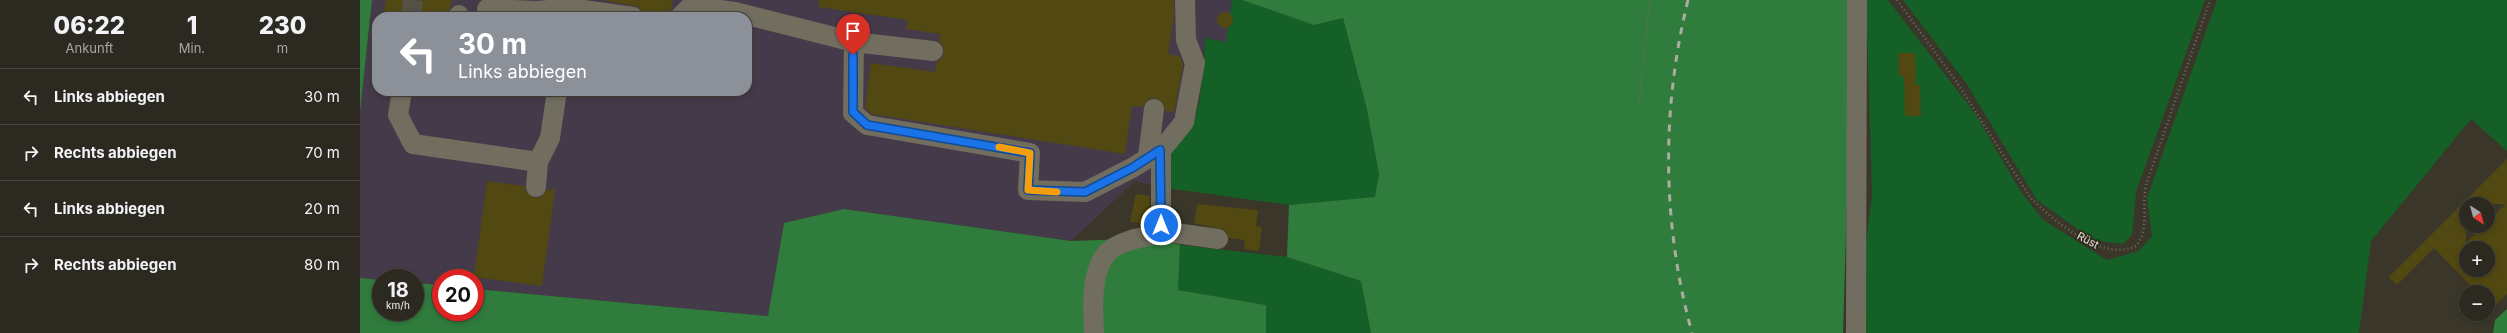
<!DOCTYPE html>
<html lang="de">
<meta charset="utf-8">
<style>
:root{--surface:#2c2920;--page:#38352d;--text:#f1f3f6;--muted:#a6a6a5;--line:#48453e}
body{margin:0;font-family:Inter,sans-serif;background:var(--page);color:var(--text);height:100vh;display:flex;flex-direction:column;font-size:15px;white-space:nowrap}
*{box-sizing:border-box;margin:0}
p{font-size:13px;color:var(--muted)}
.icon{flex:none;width:22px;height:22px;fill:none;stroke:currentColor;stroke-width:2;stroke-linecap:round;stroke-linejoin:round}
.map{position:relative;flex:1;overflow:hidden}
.side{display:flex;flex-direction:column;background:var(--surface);width:360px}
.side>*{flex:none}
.banner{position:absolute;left:12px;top:12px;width:380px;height:84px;border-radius:16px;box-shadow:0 2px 6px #0003,0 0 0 1px var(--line);background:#8c9099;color:#fff;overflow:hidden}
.needle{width:26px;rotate:144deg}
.controls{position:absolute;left:2099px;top:197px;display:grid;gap:8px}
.controls a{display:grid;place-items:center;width:36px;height:36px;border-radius:50%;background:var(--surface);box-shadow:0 2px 6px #0003,0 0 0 1px var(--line);font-size:20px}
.speed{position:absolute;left:12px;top:269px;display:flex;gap:8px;font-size:20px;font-weight:700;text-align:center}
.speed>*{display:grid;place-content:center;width:52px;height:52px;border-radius:50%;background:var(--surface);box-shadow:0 2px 6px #0003,0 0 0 1px var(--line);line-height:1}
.speed small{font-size:10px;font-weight:400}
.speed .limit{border:6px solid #d22;background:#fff;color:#111}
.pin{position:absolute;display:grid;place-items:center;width:34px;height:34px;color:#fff;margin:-41px -17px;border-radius:50% 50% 50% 0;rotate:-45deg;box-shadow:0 0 4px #0007}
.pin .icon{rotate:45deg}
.me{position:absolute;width:44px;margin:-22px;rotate:0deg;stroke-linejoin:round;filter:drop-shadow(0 0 3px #0008)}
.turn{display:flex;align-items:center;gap:14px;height:84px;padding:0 20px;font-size:18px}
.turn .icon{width:52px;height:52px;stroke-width:2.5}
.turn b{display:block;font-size:28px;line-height:34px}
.eta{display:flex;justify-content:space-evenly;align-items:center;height:68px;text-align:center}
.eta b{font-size:24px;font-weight:800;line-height:28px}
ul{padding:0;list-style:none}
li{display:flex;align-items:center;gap:12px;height:56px;padding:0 20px;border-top:1px solid var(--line)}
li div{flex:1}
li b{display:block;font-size:15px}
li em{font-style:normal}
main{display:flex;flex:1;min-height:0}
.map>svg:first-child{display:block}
</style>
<main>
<section class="side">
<div class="eta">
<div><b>06:22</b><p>Ankunft</p></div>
<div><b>1</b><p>Min.</p></div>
<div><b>230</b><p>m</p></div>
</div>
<ul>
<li><svg class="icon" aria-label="left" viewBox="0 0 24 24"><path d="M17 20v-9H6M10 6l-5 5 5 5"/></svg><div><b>Links abbiegen</b></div><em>30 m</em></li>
<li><svg class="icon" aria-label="right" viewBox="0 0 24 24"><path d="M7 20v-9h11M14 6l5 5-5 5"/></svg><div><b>Rechts abbiegen</b></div><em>70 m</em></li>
<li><svg class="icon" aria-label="left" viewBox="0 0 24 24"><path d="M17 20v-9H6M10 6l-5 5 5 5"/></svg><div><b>Links abbiegen</b></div><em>20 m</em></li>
<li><svg class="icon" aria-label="right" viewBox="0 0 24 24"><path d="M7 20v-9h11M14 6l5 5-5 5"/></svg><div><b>Rechts abbiegen</b></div><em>80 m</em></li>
</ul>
</section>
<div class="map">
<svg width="2147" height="333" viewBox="0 0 2147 333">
<rect width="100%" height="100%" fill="#3a372a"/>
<!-- industrial -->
<path fill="#453a49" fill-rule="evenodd" d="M12,0h860l-6,43 -21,-4 -4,41 -7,44 -10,14 -12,11 -5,39 -32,-7 -64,60 -227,-32 -60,14 -16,93 -293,-27v-11h-34v7l-26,-2v-5h-34v2l-21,-2v-166zM17,17h370v74h-370z"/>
<!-- green -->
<path fill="#146026" d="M872,0h10l72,25 29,-7 24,92 12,64 -4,24 -86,7 -122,-17 5,-39c8,-7 18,-16 22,-27 8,-26 10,-57 11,-84l21,4z
M1506,0h22l88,115 45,77 22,28 64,40 32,-9 13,-15 -5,-38 70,-198h290v151l-36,-32 -100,122 -12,92h-505l18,-138z
M1543,0h302l-69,192 -4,43 -9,9 -30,-4 -56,-40 -71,-117z
M820,245l107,12 74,24 10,52h-105v-28l-89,-15z"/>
<!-- forest -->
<path fill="#307c3d" d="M0,0h12l-12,112z
M882,0h611l-10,333h-472l-10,-52 -74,-24 2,-52 86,-8 4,-23 -12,-64 -24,-92 -29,7z
M484,209l227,32 85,-3 24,7 -2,45 88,15v28h-906v-55l21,2v32h34v-29l26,2v27h34v-23l293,27 16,-93z
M2147,309v24h-14l2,-13z"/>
<!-- building -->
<path fill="#524811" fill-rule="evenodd" d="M26,0h66l-4,17h-65z
M242,0h71l-4,17 -25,-1 -4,-8 -5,-2z
M459,0h355v16l-6,38 12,2 3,8 -9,48 -9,-1 -1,-7 -8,-6 -7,1 -6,8 -11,-1 -7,48 -253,-40 -7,-6 6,-45 64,9 1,-10 6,-4 2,-5 -1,-7 -4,-5 1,-7 -34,-5 2,-9 -89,-13z
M857 20a8 8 0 1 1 16 0a8 8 0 1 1-16 0Z
M1538,53h17l1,32h4l1,31h-16l-1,-40 -5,1z
M2147,159v135l-19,18v-20h-11l-43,-44 -37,37 -8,-8zM2106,204h40l-18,17v5h-5l-17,17zM2106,248h22v22h-22z
M127,181l38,5 1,6 9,6 6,-1 6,-8 8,1 -13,96 -68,-9z
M776,194l14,2 -1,28 -19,-2z
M837,204l61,6 -2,16 6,1 -3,24 -15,-2 1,-9 -16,-2 -4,-8 -31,-7z"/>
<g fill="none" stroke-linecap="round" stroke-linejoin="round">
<!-- minor-tunnel -->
<path stroke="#545145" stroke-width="20" stroke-dasharray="20 10" stroke-linecap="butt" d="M51,17l2,-17"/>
<!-- path -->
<path stroke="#6e6b60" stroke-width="2.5" stroke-dasharray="1 3" stroke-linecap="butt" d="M1537,0l59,81 74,116c23,23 72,66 106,49 15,-18 4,-43 11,-64l63,-182
M1279,102l11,-102"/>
<!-- minor -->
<path stroke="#716e5f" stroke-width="20" d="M127,9l50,2 33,-3 63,9
M99,17v-2
M320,17l11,-11 44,6 119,30
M573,51l-79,-9 -1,71 14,12 163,28 -2,37 57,2 47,-24 29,-18 7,-8 16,-20 11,-59 -9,-23 -1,-40
M42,91l-4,24 15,29 125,18 12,-24 7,-47
M801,150v75l7,7 50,7
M788,157l6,-48
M176,187l2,-25
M734,333c-1,-23 -4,-61 13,-80 13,-14 44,-17 61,-21
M1496,333l1,-333"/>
<!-- rail -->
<path stroke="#aeaca2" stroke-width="3" stroke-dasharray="7 7" stroke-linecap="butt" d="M1328,0c-27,110 -26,224 4,333"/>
</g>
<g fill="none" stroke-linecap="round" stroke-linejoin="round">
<!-- route casing -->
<g stroke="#114b97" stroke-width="10">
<path id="route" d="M493,55v57l14,13 163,28 -2,37 57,2 47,-24 28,-18 1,75"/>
</g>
<!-- route -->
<use href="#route" stroke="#1a73e8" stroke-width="7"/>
<!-- slow -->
<path stroke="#f59e0b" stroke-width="7" d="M639,147l31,6 -2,37 29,2"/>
</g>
<g text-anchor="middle" stroke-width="4" stroke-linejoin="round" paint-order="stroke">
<!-- street labels -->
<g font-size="11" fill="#e5e3db" stroke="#302d20">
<text transform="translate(1728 240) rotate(28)" y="4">Rüst</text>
</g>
</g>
</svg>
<div class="controls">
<a><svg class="needle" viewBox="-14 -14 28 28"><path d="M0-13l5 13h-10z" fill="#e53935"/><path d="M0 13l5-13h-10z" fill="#a6a6a5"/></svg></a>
<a>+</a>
<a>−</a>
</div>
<div class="speed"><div>18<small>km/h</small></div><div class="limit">20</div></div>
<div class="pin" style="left:493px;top:55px;background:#d93025"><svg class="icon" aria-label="arrive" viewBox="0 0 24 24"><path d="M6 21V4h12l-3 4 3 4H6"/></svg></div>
<svg class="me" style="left:801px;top:225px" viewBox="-20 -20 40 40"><circle r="17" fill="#1a73e8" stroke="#fff" stroke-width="3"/><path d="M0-11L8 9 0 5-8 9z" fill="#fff"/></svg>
<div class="banner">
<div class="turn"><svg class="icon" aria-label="left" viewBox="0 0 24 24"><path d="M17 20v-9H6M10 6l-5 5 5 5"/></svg><div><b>30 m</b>Links abbiegen</div></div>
</div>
</div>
</main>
